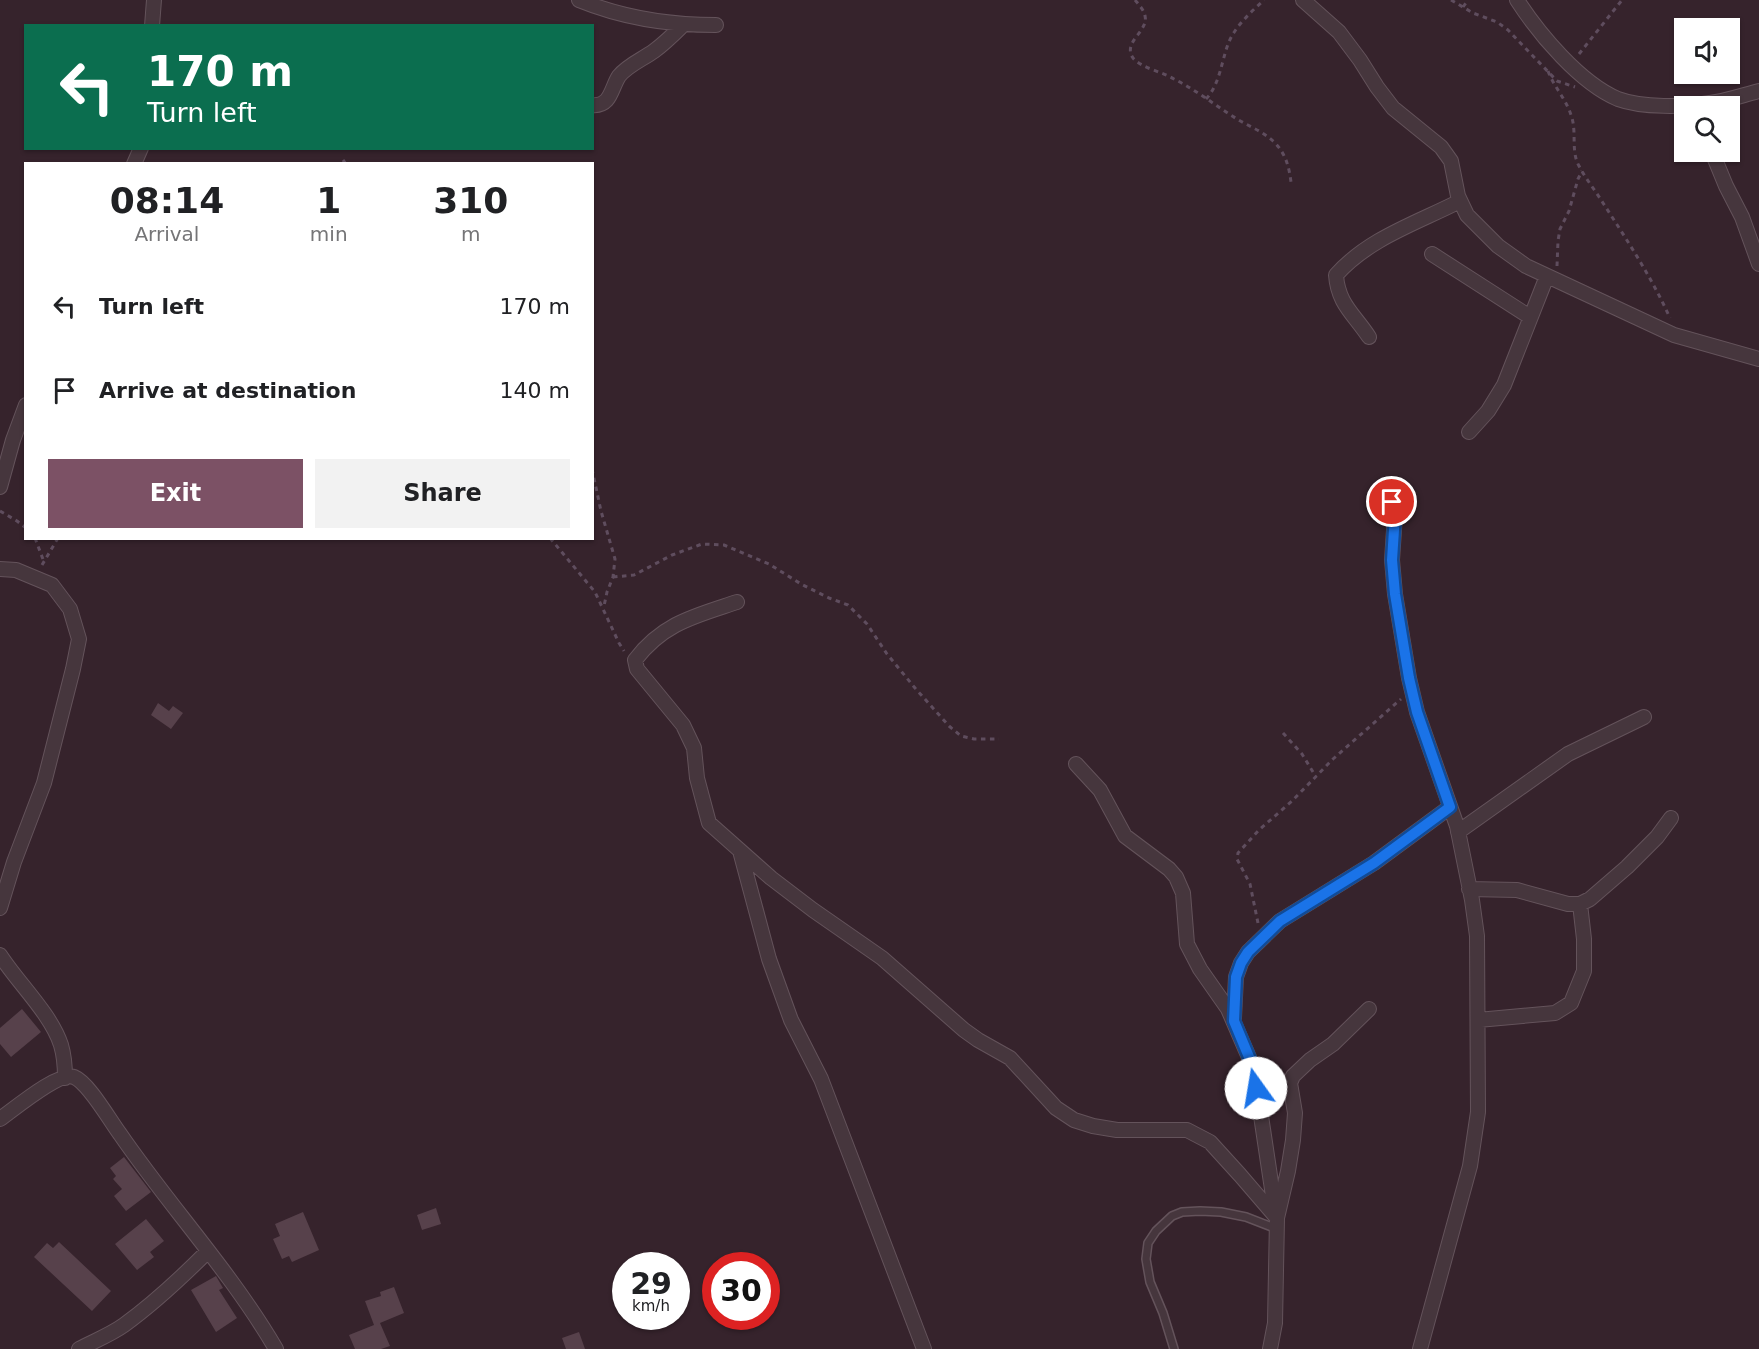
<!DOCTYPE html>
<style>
:root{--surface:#fff;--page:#f2f2f2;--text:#202124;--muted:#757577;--accent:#7c5165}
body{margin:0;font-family:"DejaVu Sans",sans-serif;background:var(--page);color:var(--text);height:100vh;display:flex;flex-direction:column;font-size:22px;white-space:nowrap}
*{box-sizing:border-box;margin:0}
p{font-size:20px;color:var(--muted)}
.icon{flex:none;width:33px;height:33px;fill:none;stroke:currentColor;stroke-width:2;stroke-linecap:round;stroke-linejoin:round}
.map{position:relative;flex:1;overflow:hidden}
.panel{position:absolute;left:24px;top:162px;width:570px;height:378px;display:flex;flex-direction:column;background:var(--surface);border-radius:0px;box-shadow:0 2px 4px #0004}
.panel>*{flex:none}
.top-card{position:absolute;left:24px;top:24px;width:570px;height:126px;border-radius:0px;box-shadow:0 2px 4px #0004;background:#0b6e4f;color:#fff;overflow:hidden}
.tools{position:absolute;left:1674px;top:18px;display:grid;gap:12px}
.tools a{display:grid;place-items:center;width:66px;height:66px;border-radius:0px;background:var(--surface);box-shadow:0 2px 4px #0004;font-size:30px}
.speed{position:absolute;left:612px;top:1252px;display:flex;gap:12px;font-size:30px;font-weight:700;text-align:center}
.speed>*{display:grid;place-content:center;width:78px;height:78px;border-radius:50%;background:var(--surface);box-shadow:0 2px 4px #0004;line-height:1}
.speed small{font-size:15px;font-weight:400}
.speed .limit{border:9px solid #d22;background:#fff;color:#111}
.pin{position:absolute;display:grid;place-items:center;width:51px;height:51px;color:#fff;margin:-26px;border:3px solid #fff;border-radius:50%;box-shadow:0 2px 6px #0007}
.me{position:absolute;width:66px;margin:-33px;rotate:347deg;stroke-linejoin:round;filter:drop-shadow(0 0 4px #0008)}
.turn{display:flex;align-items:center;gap:21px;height:126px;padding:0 24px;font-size:27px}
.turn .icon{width:78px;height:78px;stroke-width:2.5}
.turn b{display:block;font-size:42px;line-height:51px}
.eta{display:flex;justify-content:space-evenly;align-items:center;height:102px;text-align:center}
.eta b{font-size:36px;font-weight:800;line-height:42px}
.button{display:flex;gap:12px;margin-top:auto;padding:12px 24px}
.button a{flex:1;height:69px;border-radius:0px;background:var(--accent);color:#fff;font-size:24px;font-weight:800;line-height:69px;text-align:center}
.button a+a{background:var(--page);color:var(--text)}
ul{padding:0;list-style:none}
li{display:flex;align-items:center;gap:18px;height:84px;padding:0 24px}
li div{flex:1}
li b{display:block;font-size:22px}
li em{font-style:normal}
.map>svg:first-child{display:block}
</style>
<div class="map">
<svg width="1759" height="1349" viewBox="0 0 1759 1349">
<rect width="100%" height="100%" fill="#36232c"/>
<!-- building -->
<path fill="#57414b" d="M158,703l11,8 4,-5 10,7 -12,16 -20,-14z
M22,1009l19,23 -30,25 -11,-13v-16z
M124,1157l27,35 -25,19 -12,-15 8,-7 -9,-10 3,-3 -6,-8z
M436,1208l5,16 -19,6 -5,-15z
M303,1212l16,38 -27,12 -3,-6 -7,3 -9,-20 7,-3 -5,-12z
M146,1219l18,22 -14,11 4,5 -17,13 -22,-26z
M59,1242l52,49 -19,20 -58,-54 13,-14 6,5z
M216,1276l7,12 -4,2 18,28 -21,14 -25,-42z
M394,1287l10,26 -24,10 10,23 -9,3h-26l-6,-14 25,-10 -9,-24 16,-5 -1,-4z
M579,1332l6,17h-19l-4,-11z"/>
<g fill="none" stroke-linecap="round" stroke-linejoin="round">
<!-- lane casing -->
<g stroke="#64535b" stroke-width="10">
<path id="lane" d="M1174,1349l-11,-36 -13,-31 -4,-23 2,-16 8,-12 16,-15 10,-4 18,-1 21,1 25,5 31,12"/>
</g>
<!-- street casing -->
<g stroke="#64535b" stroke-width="16">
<path id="street" d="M579,0c44,18 90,25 137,25
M1303,0l36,32 21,28 17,27 16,21 48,39 10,14 7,35 9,19 31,31 28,20 148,69 85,24
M1517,0c22,34 63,83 101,99 24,9 67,8 92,4 16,-2 33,-8 49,-12
M152,26l2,-26
M592,105c19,2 19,-17 27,-29 9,-11 24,-17 35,-25 11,-8 20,-17 29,-26
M1712,152l14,34 16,31 17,47
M134,164l7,-16
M1432,254l98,63
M1369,337c-15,-23 -31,-33 -33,-62 33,-37 81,-52 124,-74
M1469,432l19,-21 16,-26 43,-109
M0,487l13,-47 13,-35
M1389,489l6,26 -3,45 3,34 14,84 8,34 40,114 15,74 5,36 1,176 -8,54 -50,183
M0,569l16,1 36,15 18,24 9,30 -6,30 -29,114 -30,79 -14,46
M737,602c-42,14 -74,21 -102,58l2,9 46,56 11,23 3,30 12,45 62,55 42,32 69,48 82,72 14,10 32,18 46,50 18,12 19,6 24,4h70l23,12 30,33 37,43
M1076,764l24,26 25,46 44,33 7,8 7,16 4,51 13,25 28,40 26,60 22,147
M1458,832l110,-78 76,-37
M740,851l29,108 22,61 30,59 103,270
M1469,889l48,1 51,14h12l10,-5 37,-32 30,-30 14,-19
M0,955c18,28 51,59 61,90 3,10 4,22 4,33
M1234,1018l2,-41 5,-14 7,-11 32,-31 94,-58 76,-56
M1478,1020l77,-7 16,-10 13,-32v-32l-4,-35
M0,1119c13,-9 59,-48 74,-42 15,6 36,44 46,57 50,73 111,138 156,215
M79,1349c15,-8 31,-14 45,-24 29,-21 59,-49 84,-74
M1270,1349l5,-26 2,-105 11,-47 5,-31 2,-27 -5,-30 3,-7 17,-16 23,-16 36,-35"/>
</g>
<!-- path -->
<path stroke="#5f4d5e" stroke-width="3" stroke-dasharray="4.5 4.5" stroke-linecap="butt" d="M1135,0c4,5 9,10 10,16 4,15 -23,26 -12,42 8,10 30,14 41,21 22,11 42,27 63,40 13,8 28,13 39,25 10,11 13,23 15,38
M1451,0l22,13 24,9 11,8 49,51 18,6
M1463,7l5,-7
M1579,54l43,-54
M1548,71c6,16 18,28 23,44 6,16 0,34 7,49 7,14 17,26 25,39 24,37 49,75 67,115
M1206,99c13,-14 15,-34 21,-52 6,-19 23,-34 37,-47
M343,160l3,4
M1557,266l1,-25 2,-12 9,-18 9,-32 4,-8
M592,469l9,42 14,48 -2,18 -6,15 -3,14
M0,511l17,10 9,7
M35,538l9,24
M550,538l45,54 24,51 5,8
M42,565l16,-27
M613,577l21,-2 38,-20 30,-11 22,1 21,9 24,10 32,20 28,14 19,7 19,19 20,30 28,34 34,38 12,10 13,3h25
M1283,733l19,21 14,23
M1258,923l-8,-39 -13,-25 1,-6 21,-23 33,-29 41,-42 68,-60"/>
<!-- lane -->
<use href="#lane" stroke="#46363d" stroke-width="7"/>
<!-- street -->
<use href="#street" stroke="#46363d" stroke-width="14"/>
</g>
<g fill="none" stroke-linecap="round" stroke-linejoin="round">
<!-- route casing -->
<g stroke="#114b97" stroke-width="15">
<path id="route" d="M1256,1088l-2,-19 -20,-48 2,-44 5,-14 7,-11 32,-31 94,-58 76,-56 -33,-95 -8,-34 -14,-84 -3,-34 3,-45 -3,-13"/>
</g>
<!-- route -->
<use href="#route" stroke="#1a73e8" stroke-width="10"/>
</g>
</svg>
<div class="tools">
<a><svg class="icon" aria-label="sound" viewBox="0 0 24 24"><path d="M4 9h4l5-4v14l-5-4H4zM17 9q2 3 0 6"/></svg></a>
<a><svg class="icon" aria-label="search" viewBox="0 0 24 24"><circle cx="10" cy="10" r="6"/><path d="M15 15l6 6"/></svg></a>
</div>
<div class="speed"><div>29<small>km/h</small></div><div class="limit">30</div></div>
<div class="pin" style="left:1392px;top:502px;background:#d93025"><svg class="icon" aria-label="arrive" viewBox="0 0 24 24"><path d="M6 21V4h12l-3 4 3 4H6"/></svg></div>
<svg class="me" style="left:1256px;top:1088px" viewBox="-20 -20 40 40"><circle r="19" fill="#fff"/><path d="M0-13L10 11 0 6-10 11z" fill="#1a73e8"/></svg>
<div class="top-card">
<div class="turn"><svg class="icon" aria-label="left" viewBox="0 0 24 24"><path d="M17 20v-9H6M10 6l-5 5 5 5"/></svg><div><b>170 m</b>Turn left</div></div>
</div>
<section class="panel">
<div class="eta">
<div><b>08:14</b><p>Arrival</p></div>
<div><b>1</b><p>min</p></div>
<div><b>310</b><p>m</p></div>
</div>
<ul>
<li><svg class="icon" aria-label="left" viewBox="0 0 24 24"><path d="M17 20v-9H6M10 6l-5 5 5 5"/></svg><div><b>Turn left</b></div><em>170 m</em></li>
<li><svg class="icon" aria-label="arrive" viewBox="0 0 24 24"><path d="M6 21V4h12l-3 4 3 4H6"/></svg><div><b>Arrive at destination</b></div><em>140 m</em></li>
</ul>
<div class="button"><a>Exit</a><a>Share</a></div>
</section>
</div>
